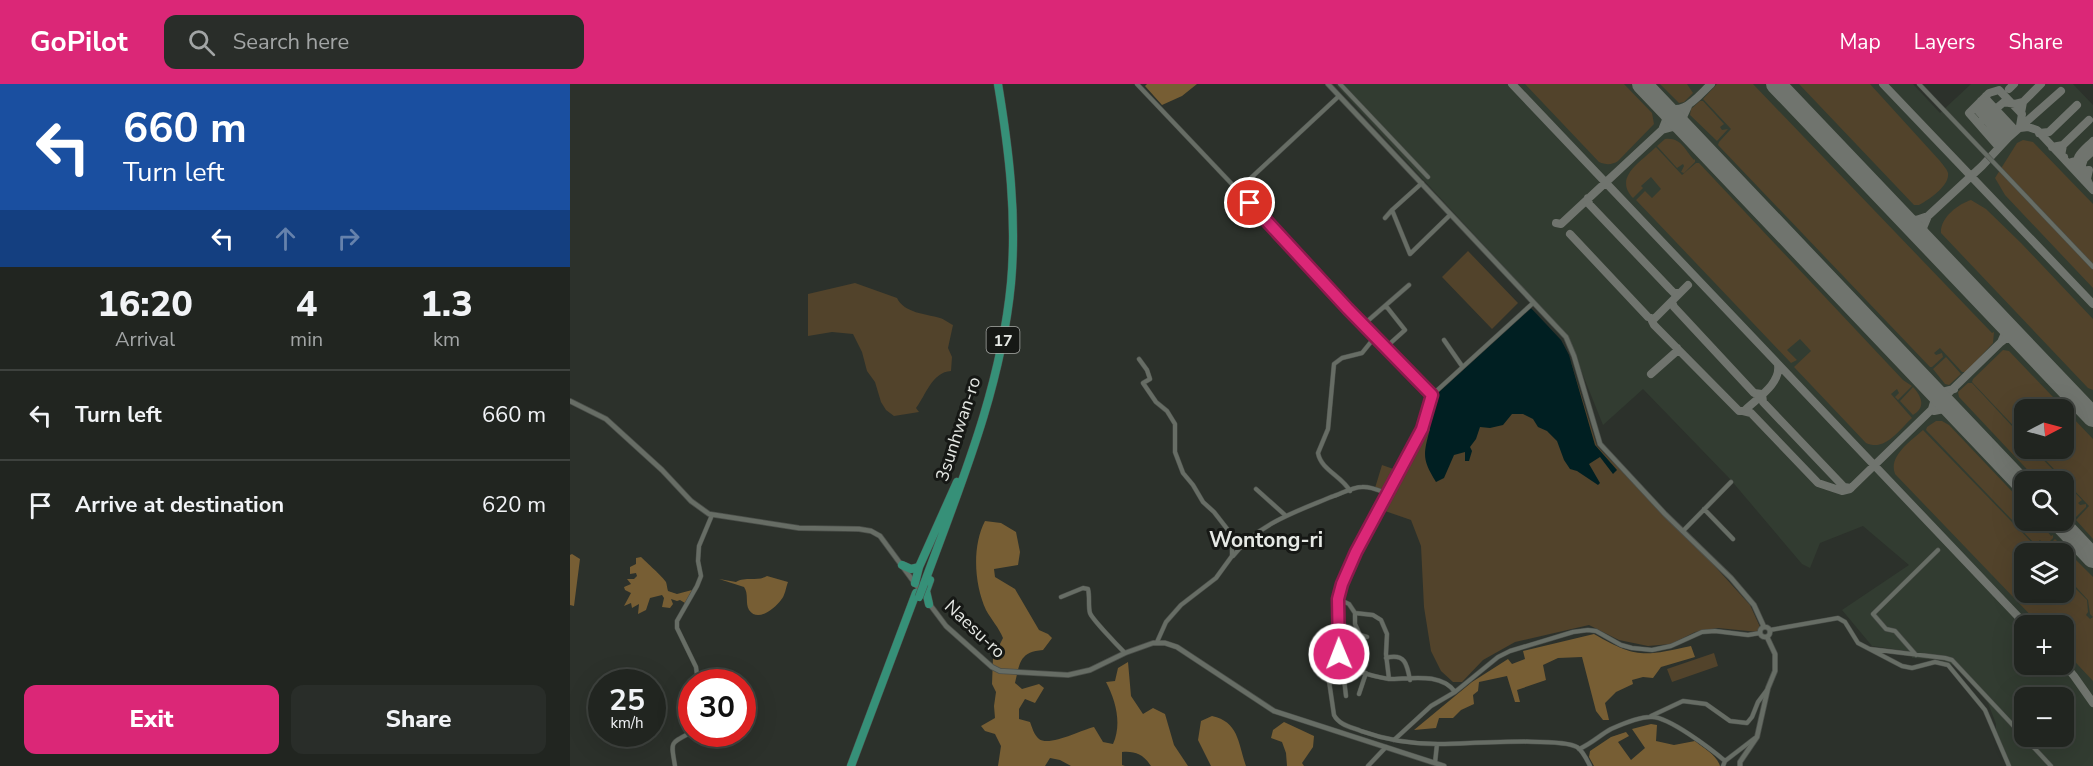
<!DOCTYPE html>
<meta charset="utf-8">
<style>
:root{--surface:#212520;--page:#292d29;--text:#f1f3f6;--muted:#a2a5a5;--line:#3e423e;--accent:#db2777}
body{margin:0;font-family:"Nunito Sans",sans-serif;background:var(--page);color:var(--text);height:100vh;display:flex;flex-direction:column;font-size:22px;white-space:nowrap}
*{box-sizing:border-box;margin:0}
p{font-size:20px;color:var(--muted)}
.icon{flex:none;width:33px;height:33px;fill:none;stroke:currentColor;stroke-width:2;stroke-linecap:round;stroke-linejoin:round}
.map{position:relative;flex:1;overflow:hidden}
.details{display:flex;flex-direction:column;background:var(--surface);width:570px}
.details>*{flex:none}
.guide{background:#1a4fa0;color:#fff;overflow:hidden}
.needle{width:39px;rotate:84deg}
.controls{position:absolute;left:1444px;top:315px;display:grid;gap:12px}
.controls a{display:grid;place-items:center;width:60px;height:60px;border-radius:12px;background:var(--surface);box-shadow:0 6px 24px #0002,0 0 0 2px var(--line);font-size:30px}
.speed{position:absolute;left:18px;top:585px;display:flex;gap:12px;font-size:30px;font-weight:700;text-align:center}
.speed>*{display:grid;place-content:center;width:78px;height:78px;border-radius:50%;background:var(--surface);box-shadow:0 6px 24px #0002,0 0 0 2px var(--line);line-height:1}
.speed small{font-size:15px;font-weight:400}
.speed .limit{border:9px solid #d22;background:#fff;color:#111}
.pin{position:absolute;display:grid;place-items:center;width:51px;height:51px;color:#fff;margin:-26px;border:3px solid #fff;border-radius:50%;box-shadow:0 2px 6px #0007}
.me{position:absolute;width:66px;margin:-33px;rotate:359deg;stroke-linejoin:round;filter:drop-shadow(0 0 4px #0008)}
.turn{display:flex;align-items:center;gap:21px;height:126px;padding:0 24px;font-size:27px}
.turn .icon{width:78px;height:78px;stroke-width:2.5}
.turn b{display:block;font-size:42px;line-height:51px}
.lanes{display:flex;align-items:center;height:57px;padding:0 24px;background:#0003;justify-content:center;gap:30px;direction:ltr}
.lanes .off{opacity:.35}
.eta{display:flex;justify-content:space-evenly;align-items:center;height:102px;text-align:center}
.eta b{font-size:36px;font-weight:800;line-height:42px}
.cta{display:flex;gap:12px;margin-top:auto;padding:12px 24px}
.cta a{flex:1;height:69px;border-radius:12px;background:var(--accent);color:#fff;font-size:24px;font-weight:800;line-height:69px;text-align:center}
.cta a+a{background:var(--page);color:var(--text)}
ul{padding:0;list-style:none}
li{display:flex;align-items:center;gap:18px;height:90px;padding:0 24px;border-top:2px solid var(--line)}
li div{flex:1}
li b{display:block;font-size:22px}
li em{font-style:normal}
header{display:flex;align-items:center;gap:36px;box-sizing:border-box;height:84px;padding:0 30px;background:var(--accent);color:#fff}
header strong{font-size:28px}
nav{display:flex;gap:33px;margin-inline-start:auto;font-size:21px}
.search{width:420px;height:54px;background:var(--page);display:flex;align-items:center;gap:15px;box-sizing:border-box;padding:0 21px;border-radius:12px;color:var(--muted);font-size:22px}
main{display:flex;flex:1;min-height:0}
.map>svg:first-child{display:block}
</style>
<header>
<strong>GoPilot</strong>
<div class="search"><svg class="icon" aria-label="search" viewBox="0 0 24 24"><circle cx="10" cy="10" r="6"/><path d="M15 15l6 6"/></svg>Search here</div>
<nav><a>Map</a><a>Layers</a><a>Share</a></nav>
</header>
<main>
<section class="details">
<div class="guide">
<div class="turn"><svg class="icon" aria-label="left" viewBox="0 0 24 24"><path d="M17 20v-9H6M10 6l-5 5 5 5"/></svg><div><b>660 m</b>Turn left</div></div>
<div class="lanes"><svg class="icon" aria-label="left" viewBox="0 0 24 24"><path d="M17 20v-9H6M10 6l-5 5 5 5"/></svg><svg class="icon off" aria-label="ahead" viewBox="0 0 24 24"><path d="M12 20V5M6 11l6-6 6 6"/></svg><svg class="icon off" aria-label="right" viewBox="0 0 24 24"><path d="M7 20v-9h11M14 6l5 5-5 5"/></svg></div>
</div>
<div class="eta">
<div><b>16:20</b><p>Arrival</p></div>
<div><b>4</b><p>min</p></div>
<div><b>1.3</b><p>km</p></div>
</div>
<ul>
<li><svg class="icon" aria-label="left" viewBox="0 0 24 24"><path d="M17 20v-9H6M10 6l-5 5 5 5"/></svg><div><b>Turn left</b></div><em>660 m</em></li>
<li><svg class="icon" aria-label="arrive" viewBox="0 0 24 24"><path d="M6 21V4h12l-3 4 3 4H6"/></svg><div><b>Arrive at destination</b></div><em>620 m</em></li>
</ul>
<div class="cta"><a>Exit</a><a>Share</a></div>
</section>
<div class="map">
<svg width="1523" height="682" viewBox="0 0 1523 682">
<rect width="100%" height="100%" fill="#2c312b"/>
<!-- built -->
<path fill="#323c31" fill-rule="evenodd" d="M765,0h578l27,29 31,-29h102l20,21v661h-82l-15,-36v-6l-8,-21 -32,-37 -16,-6 -28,-2 -1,-5 -4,-2 -35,-5 -30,-36 67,-45 -46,-39 -43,17 -10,25 -8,-4 -72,-85 -87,-90 -40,36 -36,-90zM1455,326h39v38h-39zM1455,398h39v38h-39zM1455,470h39v38h-39zM1455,542h39v38h-39zM1455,614h39v38h-39z"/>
<!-- green -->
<path fill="#52432b" d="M955,0h99l28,29 2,11 -36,37c-6,4 -12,4 -19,1z
M1090,0h27l6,9 -9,9 -5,1z
M1147,0h36l239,249 2,-1 -1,11 -27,29h-4l-22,-24 -6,5 2,2 6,-2 1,4 -11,10h-2l-212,-222 1,-3 12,-13 -28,-30z
M1229,0h71l70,77c2,3 7,8 8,12 2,13 -20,27 -29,32h-5z
M1130,17h3l21,23 -4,3 2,3 6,-1 -11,12 -27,-26 1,-6z
M1095,55c17,-2 20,12 29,21l1,-1v3l-11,11 -3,-1 3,-6 -1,-2 -6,4 -20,-22z
M1453,56l10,2 60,62v84l-88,-93 -10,-17 22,-35z
M1086,63l26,28 14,-12h3l204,217 9,6 -14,14 -3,-3 4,-4 -2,-4 -6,5 21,24c-13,12 -27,34 -46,25l-72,-76 17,-16 -11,-12 -13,11 10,10 -6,3 -155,-163 9,-9 7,7 9,-9 -10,-12 -10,9 2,2 -10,10c-20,-21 8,-36 23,-51z
M1401,116l15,9 35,34 72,76v71l-5,-2 -147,-155c-1,-15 17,-29 30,-33z
M898,167l50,52 -26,26 -50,-52z
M285,199l42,15c7,15 29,16 43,20 4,1 9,5 13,7l-5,23 4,9 -1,14c-19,1 -25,24 -35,37l3,4 -25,4 -8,-6 -5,-8 -6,-20 -8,-11 -5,-19 -9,-18 -21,-2 -24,4v-42z
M961,224l32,38 8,16 26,84 114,116 39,43 10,22 -2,5 -40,-4 -23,4 -24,12 -23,2 -29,-6 -30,-15 -74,17 -32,18 -21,22h-9l-12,-11 -10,-20 -7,-44 -3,-61 -10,-26 -26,-9 2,-7 -12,-16 7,-23 20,7 37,-80z
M1433,266l6,1 84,88v100l-17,-19 13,-14 -54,-57 29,-1v-38h-39v28l-53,-56 1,-3z
M1376,273l15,17 -12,11 -4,-1 -12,-15z
M1398,299h4l53,57v8l8,1 49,51 -4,3 2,2 6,-1v3l-10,10h-4l1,-2 -4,-1 1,-2 -6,-4v-26l-26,-1 -79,-84 -1,-5z
M1343,303c9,10 13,20 0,28l-13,-14z
M1366,337h6l7,4 76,80v15l15,1 7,8 -1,1 5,6 2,-1v3l-10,10 -4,-1 3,-5 -2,-2 -5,4 -109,-114 1,-3z
M1353,346l119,123 -17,1v38h39v-15l23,23 1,12 -2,3 4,4 3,-2 -3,-3 -2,-14 -24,-26v-20l-20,-1 -2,-2 13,-12 38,38v104l-29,-31v-24l-24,-1 -145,-151c-7,-18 16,-33 28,-44z
M1144,569l4,13 -46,16 -5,-13z"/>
<!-- forest -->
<path fill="#775e34" d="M577,0h50l-15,12 -20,9 -17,-19z
M415,437l16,2 15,9 4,20 -2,13 -24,4 1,8 20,12 24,41 9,4 4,4 -9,12c-24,2 -23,13 -28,33l7,6 17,-5 5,4 -9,15 -10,-4 -6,10v10l11,3c2,5 4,13 9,17 10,8 42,-9 55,-12l9,15 10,2c9,-20 3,-43 -7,-62l9,-1 3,-13 10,-6 3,34 12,18 10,-6 12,6 9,31 14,21h-37c-8,-12 -16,-15 -29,-14v13l3,1h-54l-11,-6 -10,-2 -5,8h-47l3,-20 -6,-12 -10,-3 -4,-5 14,-8 -1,-12 2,-14 -4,-8 1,-26 10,-20c-4,-10 -12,-19 -17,-28 -12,-26 -14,-64 -1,-89z
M2,470l8,5 -6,47 -4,-1v-50z
M71,473c5,5 22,20 25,25 1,3 1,6 2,9l9,3 15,-4 -7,13 -5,-3 -3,1 -6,-2 2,5 -3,4 -8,-1 2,-9 -2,-3 -12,3 -4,12 -8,4 1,-10 -7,4 -1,-5 -7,3 7,-13 -6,-3 -1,-3 7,-3 -4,-5h7l3,-3 -1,-3 -6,1v-7l6,-3v-6z
M197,492l21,6c-2,5 -3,14 -7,18 -6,8 -23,23 -32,10 -4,-7 0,-16 -5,-23l-25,-8 17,3c9,-6 21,0 31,-6z
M1024,550c43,25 50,22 97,12l4,11 -34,10 -8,11 -10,-1 -11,3 1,4 -17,8 -11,11 4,17h-6l-7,-9 -14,-54 -24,1 -15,7 3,15 -29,10 3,12h-5l-8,-26 -28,6 -1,9 -5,4 1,9 -13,6 -8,8h-14l-3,10 -22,2 58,-48 36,-23 4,5 13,-5 -2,-8z
M642,632c27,6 26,27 34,50h-35l-13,-26 3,-19z
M714,638l30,14 -1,11 -11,16 2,3h-17l-1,-13 -4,-11 -11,-4 2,-8z
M1081,640l6,1 -1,16 18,4 21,-4c8,7 22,14 25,25h-126l-5,-9 1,-6 21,-14 15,-5 3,4 -11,6 13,18 14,-12 -13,-19z"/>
<!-- water -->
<path fill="#001f22" d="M961,224l30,32 8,15 26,90 22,25 -4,4 -13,-17 -11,7 11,19 -2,2 -21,-14 -7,-2 -6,-9 -7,-19 -10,-10 -9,-4 -5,-8 -10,-5h-11l-9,11 -13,3 -10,-1 -4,12 -6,8 2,4 -3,10h-4v-9l-11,3 -10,23 -8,4c-14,-23 -13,-27 -6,-53l-3,-6 12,-31z"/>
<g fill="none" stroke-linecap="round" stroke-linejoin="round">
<!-- taxiway -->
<path stroke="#70746e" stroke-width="8" d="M942,0l515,542
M1313,0l210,220
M1439,5l5,-5
M1416,12v3l28,30
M1411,17v3l27,30
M1453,18l18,-18
M1090,19c21,17 36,-5 51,-19
M1405,23l27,32
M1410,38l24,-20 11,2 8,-2 -2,11
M1450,44l8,-1 9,3 56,60
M1092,46l4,-10 -3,-13
M1116,46l-3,-13 5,-11
M1469,49l10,-1 28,-27
M1427,61l-28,-32 20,-20 10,-3 23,24 -2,12
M1493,61l26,-25
M1482,63l11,-2 -2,11 3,1
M1514,75l9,-8
M1502,78l12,-3 -3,9 1,9
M1507,87c-4,-14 6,-20 16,-30
M1509,87l10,-1 -2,9 3,7
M1018,114l1,6 81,85 4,4h5
M1330,130l6,4 10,2 12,-4 54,-50 26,-28 53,-47
M1358,132l-5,12 5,15
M986,139l5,1 101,-94 11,-3 13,3
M1000,150l78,83 6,2 34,-34
M1102,218l2,5 80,86 8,1 1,8 81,85 7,1
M1084,235l-2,2 2,4 85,86h5c12,-12 37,-27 34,-46
M1435,240v9l-4,9 4,-3h14
M1081,290l26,-23v-3
M1512,321l11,3
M1362,325l3,-10 -2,-10 9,3 12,-3
M1173,327l8,2 67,70 24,8 8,-2 151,-147
M1364,327l10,-2 10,3
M1494,580l10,12 19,27"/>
<!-- runway -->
<path stroke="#70746e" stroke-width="20" d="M1072,0l383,403
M1206,0l317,333
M1487,436l36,38"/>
<!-- minor casing -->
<g stroke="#4b4f4a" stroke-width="5">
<path id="minor" d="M567,0l295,311
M770,0l88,93
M1349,0l174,183
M852,99l-30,27 18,44 40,-39
M668,106l101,-94
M815,134l7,-8
M963,219l-101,92 -10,34 -76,144 -8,26 1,55 -6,11 -4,16 5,34c5,10 17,12 27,16 25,9 51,13 77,13 25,0 123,-7 139,3 6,4 10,13 13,19
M793,241l46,-40
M874,256l18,26
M815,264l20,-18 -19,-24
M569,275l8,11 3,9 -7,4 13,19 11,9 8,13v28l8,21 10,12 10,17 11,10 14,18 4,12v14l-16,22 -35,27 -15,17 -9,20
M686,405l29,26
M780,407c-8,-15 -29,-21 -32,-38l10,-24 6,-65 8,-6 20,-5 13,-16
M1134,425l29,30
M1113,447l48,-49
M663,472c25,-32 62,-44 98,-59 10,-3 21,-10 31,-10 9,-1 18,4 27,7
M491,513l22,-9 5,1c2,8 0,17 2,24 2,6 28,33 35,40
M785,529v11l5,11 7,2
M1200,546l68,-12 7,4 13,21 44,23 10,2 23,-6 13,3 37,45 24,56
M1300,565l75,9 7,2 99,106
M1346,571l-21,-24 -9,-2 -13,-15 65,-64
M816,574c19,-5 21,6 24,22
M766,576c15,10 35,16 53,19l-3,-25 1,-20 -6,-14 -8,-5 -18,-2 -6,-9 -11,-5
M819,595c21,0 52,-7 66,13l43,-35 12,-6 63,-19 15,-2 8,1 25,14 11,3 20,2 19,-4 31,-14 13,-1 33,4 12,-2
M128,598l-2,-15 -19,-39v-7l20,-35 4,-10 -3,-15 1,-15 13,-31
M789,610l7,-21
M776,612l-2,-17 4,-12
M1081,632l32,-15 23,3 24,17 17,2 5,-6 6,-15 9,-12
M824,656l37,-34 24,-14
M1009,665c12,-5 21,-14 32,-20 11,-5 29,-13 41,-12 17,0 59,32 73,44
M865,679l2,-19
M105,682c-4,-25 -6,-22 17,-34
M798,682l18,-19
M1153,682l2,-5 30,-23"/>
</g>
<!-- tertiary casing -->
<g stroke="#4b4f4a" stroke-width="6">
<path id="tertiary" d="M758,0l238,253 8,19 26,88 65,70 66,64 23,27 10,22
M0,317l36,18 56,51 29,31 18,13 90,14 60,1 12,2 9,5 42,57
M358,518l18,24 46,41 8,4 68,4 22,-5 35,-17 28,-10h12l12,4 97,64 170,55
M1190 548a5 5 0 1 1 10 0a5 5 0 1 1-10 0Z
M1170,682v-4l17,-25 11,-49 7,-17v-17l-8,-17"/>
</g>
<!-- trunk casing -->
<g stroke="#4b4f4a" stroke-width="9">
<path id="trunk" d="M332,481l9,4 8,-2
M345,499l4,-16 38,-85
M354,500c36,-98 77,-195 87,-301 6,-67 -2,-133 -13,-199
M359,520l-3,-13 4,-11
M281,682l65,-173"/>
</g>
<!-- minor -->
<use href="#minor" stroke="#676d65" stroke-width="4"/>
<!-- tertiary -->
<use href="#tertiary" stroke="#676d65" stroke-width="4.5"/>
<!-- trunk -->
<use href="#trunk" stroke="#369078" stroke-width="8"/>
<!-- trunk-bridge casing -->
<g stroke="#4b4f4a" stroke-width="9" stroke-linecap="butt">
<path id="trunk-bridge" d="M349,513l5,-13"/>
</g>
<!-- trunk-bridge -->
<use href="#trunk-bridge" stroke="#369078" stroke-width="8"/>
</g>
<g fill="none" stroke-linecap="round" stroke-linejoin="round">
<!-- route casing -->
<g stroke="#8e194d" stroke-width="15">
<path id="route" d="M680,119l98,106 84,86 -10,34 -66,123 -14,32 -4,15 1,55"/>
</g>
<!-- route -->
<use href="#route" stroke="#db2777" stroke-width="10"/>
</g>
<g text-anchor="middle" stroke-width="6" stroke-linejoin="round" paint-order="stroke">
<!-- shield labels -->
<rect fill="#161815" stroke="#a8aaa7" stroke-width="1.5" x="416.5" y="243" width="33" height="26" rx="4.5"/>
<g font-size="16" font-weight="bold" fill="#e6e9e5">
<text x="433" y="262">17</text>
</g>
<!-- street labels -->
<g font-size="18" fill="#e6e9e5" stroke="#161815">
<text transform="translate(388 345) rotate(-72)" y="6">3sunhwan-ro</text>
<text transform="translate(405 545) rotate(43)" y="6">Naesu-ro</text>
</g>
<!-- quarter labels -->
<g font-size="21" font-weight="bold" fill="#e6e9e5" stroke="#161815">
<text x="696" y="463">Wontong-ri</text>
</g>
</g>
</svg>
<div class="controls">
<a><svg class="needle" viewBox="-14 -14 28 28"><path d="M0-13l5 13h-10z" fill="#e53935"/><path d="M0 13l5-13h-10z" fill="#a2a5a5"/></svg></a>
<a><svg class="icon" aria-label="search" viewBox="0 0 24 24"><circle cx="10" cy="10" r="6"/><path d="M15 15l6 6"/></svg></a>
<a><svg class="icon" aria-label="layers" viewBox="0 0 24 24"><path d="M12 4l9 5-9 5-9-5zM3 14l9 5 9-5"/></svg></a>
<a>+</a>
<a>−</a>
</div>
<div class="speed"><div>25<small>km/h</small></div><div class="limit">30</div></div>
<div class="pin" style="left:680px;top:119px;background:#d93025"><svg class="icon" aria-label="arrive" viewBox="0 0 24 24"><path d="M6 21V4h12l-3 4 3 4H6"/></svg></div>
<svg class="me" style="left:769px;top:570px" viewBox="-20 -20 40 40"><circle r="17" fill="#db2777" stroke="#fff" stroke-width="3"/><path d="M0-11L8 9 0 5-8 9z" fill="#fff"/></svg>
</div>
</main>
